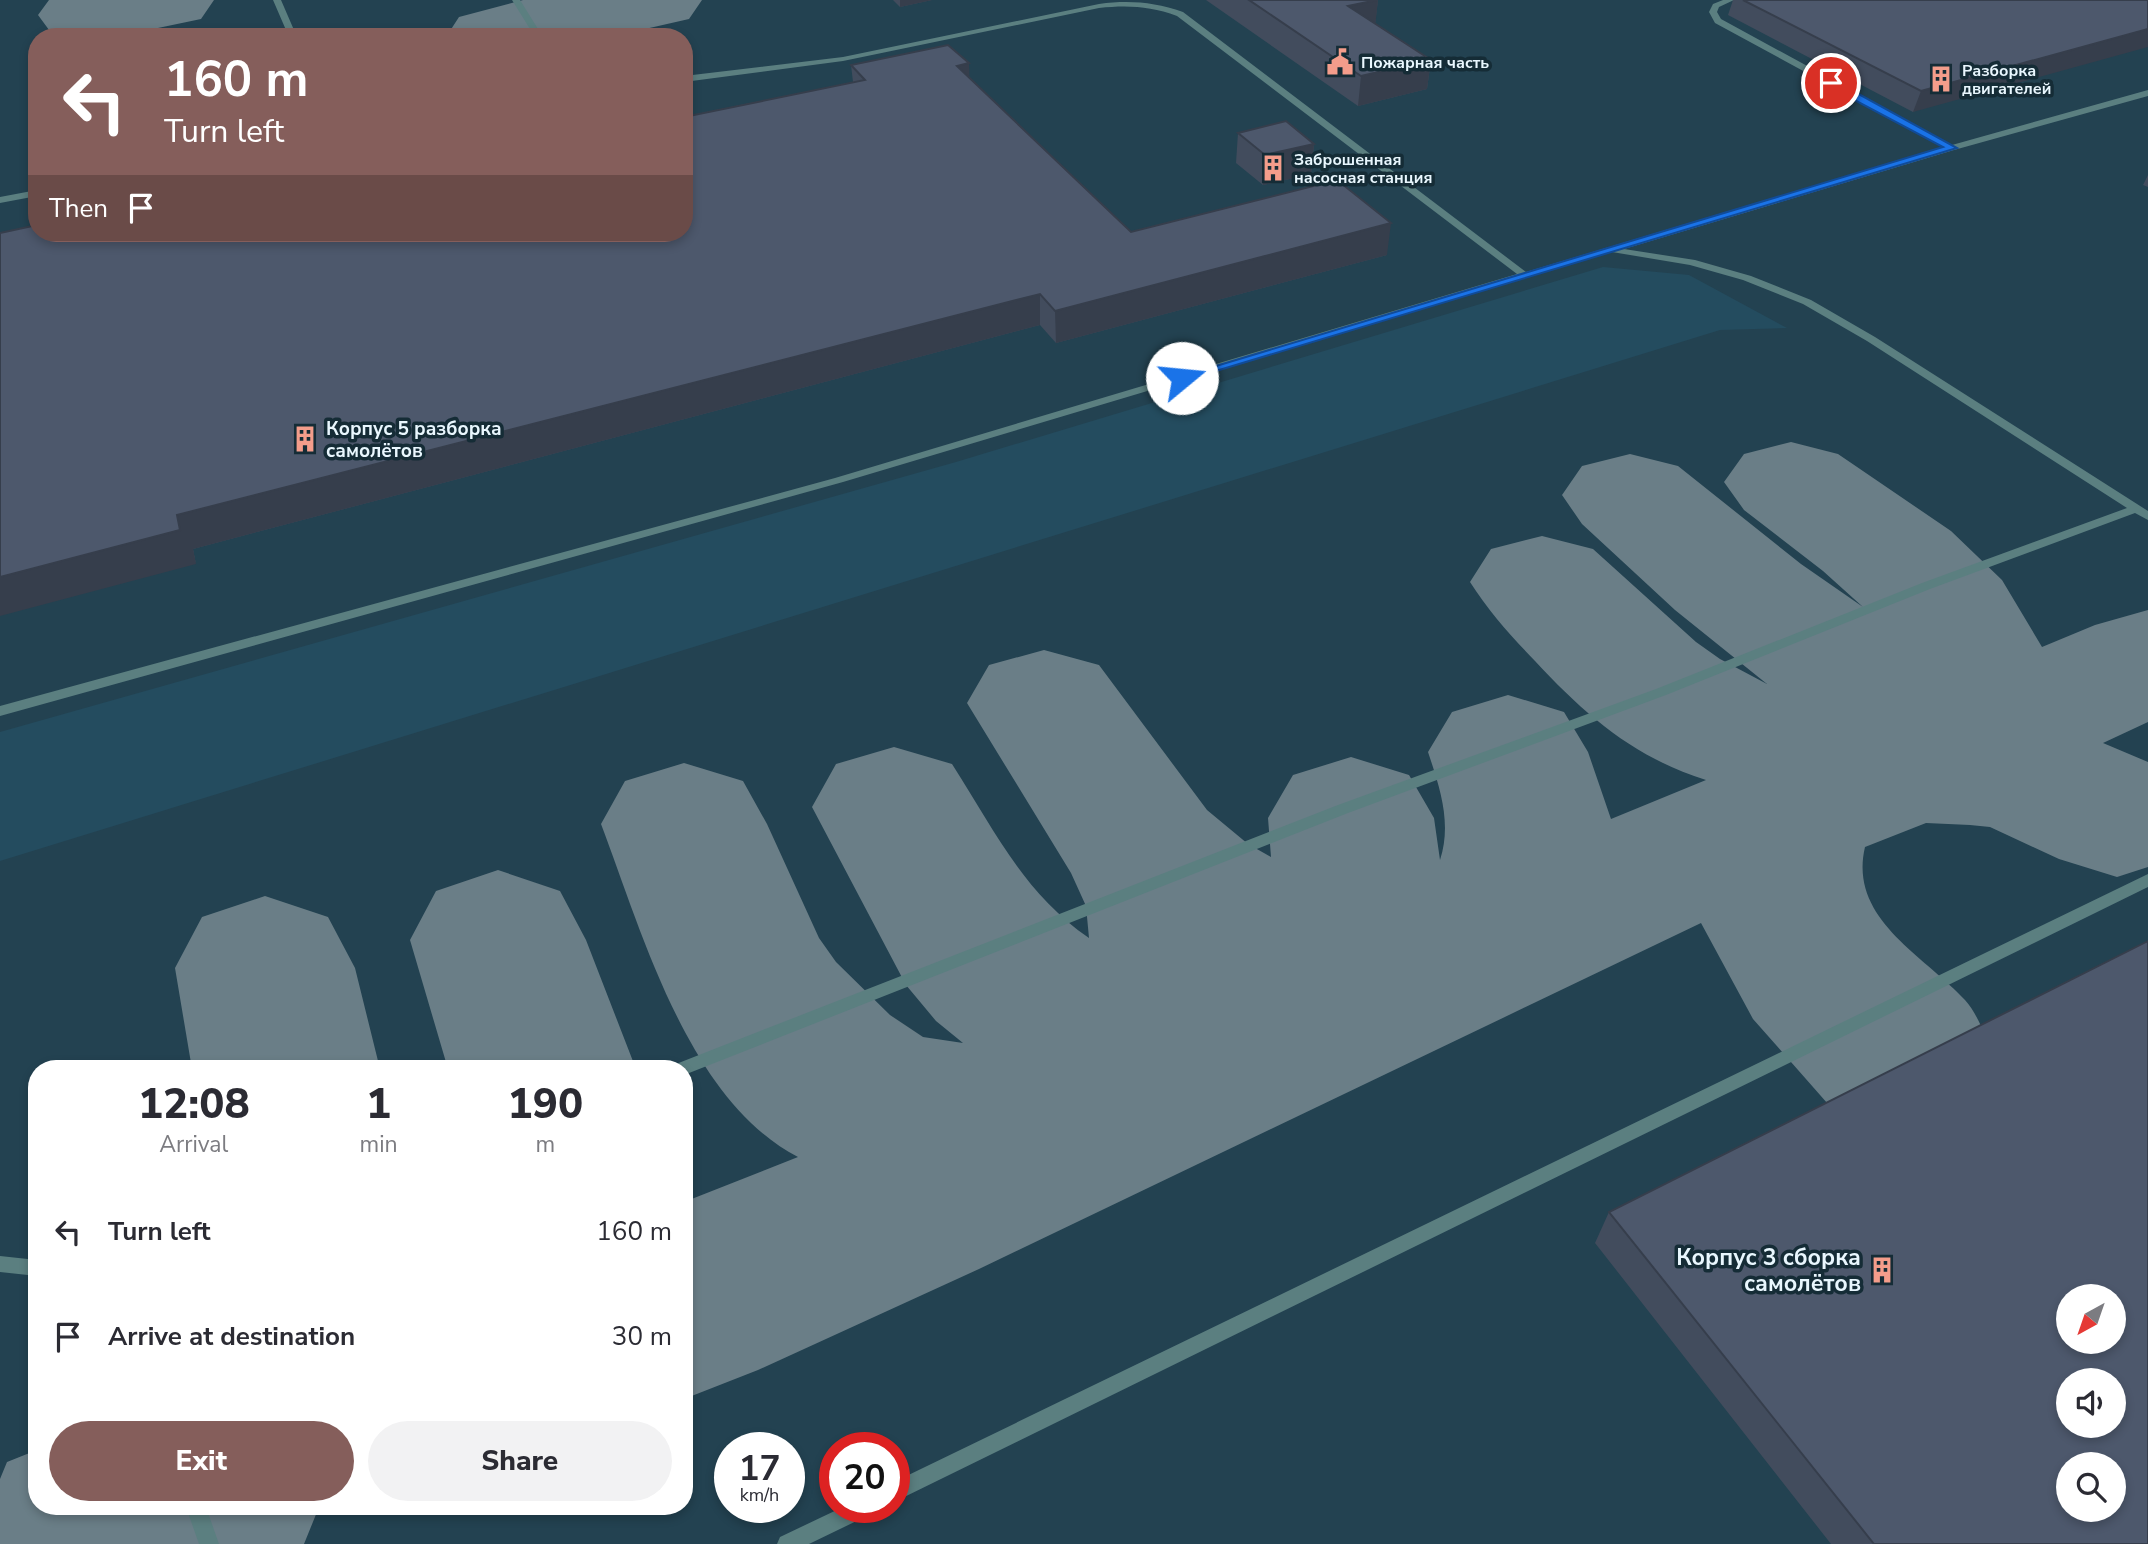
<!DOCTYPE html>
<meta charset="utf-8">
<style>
:root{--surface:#fff;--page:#f2f2f3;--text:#2b2b33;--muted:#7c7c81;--accent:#855e5b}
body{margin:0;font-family:"Nunito Sans",sans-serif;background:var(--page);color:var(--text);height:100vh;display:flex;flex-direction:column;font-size:26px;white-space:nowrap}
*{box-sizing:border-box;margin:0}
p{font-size:23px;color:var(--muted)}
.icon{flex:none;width:38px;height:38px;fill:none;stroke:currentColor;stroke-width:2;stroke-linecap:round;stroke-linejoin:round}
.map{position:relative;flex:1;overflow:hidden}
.drawer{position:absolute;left:28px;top:1060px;width:665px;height:455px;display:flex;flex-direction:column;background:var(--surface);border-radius:28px;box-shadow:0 4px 10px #0003}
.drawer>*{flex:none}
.top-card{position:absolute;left:28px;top:28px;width:665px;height:214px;border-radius:28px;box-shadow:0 4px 10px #0003;background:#855e5b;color:#fff;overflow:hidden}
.needle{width:46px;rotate:220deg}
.tools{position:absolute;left:2056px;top:1284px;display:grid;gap:14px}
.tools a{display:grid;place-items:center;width:70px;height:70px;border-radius:50%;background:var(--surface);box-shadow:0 4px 10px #0003;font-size:35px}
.speed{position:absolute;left:714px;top:1432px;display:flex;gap:14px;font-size:35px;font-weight:700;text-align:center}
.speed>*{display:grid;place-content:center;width:91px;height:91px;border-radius:50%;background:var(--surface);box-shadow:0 4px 10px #0003;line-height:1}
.speed small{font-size:18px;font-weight:400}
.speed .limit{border:10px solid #d22;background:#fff;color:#111}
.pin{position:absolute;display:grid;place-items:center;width:60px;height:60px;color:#fff;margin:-30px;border:4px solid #fff;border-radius:50%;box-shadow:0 2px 7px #0007}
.me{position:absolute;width:77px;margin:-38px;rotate:73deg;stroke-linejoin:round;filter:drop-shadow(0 0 5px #0008)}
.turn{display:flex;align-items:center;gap:24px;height:147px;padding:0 21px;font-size:32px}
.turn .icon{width:91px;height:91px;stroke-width:2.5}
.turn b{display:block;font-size:49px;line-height:60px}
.then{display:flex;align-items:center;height:66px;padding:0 21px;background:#0003;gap:14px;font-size:26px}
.eta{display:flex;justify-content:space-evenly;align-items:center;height:119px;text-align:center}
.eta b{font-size:42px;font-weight:800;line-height:49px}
.action{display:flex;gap:14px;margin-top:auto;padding:14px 21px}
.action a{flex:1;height:80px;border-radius:42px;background:var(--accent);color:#fff;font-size:28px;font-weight:800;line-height:80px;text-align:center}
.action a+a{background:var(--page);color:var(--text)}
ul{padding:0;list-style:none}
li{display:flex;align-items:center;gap:21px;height:105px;padding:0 21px}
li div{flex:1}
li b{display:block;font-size:26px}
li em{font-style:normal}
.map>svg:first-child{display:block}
</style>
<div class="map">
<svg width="2148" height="1544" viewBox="0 0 2148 1544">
<rect width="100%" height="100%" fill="#1f3641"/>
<!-- built -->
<path fill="#234251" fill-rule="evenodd" d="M0,0h2148v1544h-2148zM37,37h647v196h-647zM37,1069h647v438h-647zM2068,1297h46v45h-46zM2068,1381h46v45h-46zM730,1447h59v60h-59zM835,1447h59v60h-59zM2068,1465h46v45h-46z"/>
<!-- green -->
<path fill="#244c5f" d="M1603,267l86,8 98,53 -67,2 -1720,531v-129l956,-270z"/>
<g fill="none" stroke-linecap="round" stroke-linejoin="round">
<!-- taxiway -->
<path fill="#6a7e87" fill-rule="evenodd" d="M49,0h165l-13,19 -86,18 -63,-3 -14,-19z
M523,0h179l-13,19 -79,18h-164l13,-20z
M1791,442l47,12 113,77 51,49 40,67 53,-22 53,-15v112l-45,21 45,19v105l-31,10 -58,-18 -69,-32 -20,-2 -44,-2 -61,24c-17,72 59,108 100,153 13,14 21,39 30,57l-28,55 -66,23 -66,-23 -82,-93 -52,-96 -722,346 -221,101 -74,29v-197l114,-45c-110,-57 -156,-225 -197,-333l24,-43 59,-18 59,18 24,43 52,114 17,24 54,53 33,22 40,6 -27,-22 -30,-36 -94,-178 24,-43 58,-17 58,17c43,67 71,128 137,174l-3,-32 -15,-33 -104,-170 22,-38 55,-15 55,15 108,145 41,34 23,13 -3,-39 25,-43 58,-18 58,18 25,43 6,42c12,-37 0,-72 -12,-108l24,-40 56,-17 56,17 24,40 23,67 95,-39c-71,-22 -121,-65 -171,-119 -24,-25 -46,-49 -65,-79l21,-33 51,-13 51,13 103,93 24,17 47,25 -92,-74 -93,-86 -20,-29 20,-29 48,-12 48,12 123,98 62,43 -40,-36 -79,-61 -20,-28 20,-28z
M498,870l62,21 26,49 50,129h-188l-38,-129 26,-49z
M265,896l63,21 27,51 25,101h-188l-17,-101 27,-51z
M37,1450v57h282l-15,37h-304v-65l7,-17z"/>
<!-- service -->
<path fill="#5b7f80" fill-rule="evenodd" d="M273,0h8l16,37h-8z
M512,0h8l23,37h-8z
M1723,0h11l-15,7 -2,5 4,7 231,126 196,-55v6l-194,54 -330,99 71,11 56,16 60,24 64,37 273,174v9l-13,-7 -205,76 -264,106 -318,118 -664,262v-6h-10l2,-5 662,-259 318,-116 266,-106 205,-75 -260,-167 -64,-37 -60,-24 -53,-15 -78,-13 -769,230 -843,234v-10l835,-228 682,-204 -340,-258c-27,-10 -50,-11 -78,-8l-256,53 -159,21v-6l159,-19 256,-53c30,-4 55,-2 84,8l343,260 417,-125 -228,-124 -6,-11 4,-8z
M37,190v6l-37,7v-6z
M2148,874v13l-1254,615v-20z
M0,1256l37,4v16l-37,-4z
M186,1507h20l13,37h-20z
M843,1507h31l-3,7 -62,30h-32l3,-7z"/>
</g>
<!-- wall -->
<path fill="#424c5d" d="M893,0h39l-32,7z
M1206,0h172l-3,24 56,36 -4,29 -69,17z
M1733,0h415l-235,112 -185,-97z
M851,65l118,12 162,155 256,23 -331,88 -16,-18 -847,224 3,15 -111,-331 3,6 765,-157z
M1238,133l76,11 -3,30 -48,11 -27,-22z
M2148,175v12l-5,-2z
M1609,1212l539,332h-317l-236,-301z"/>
<!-- shaded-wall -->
<path fill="#363e4c" d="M900,0h32l-32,7z
M1378,0l-3,28 -27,-22z
M2148,29v18l-235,65 8,-21z
M1431,60l-4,29 -69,17 3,-30z
M969,63l1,29 -13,-26z
M1314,144l-3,30 -48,11 2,-30z
M1391,223l-4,32 -331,88 -1,-32z
M81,233h4l7,15 -10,-8z
M1040,294v31l-847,224 3,15 -196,52v-39l177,-62z"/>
<!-- building -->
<path fill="#4d586c" stroke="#363e4c" stroke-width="2" fill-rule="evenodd" d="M1249,0h128l-29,6 83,54 -70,16z
M1743,0h405v29l-227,62z
M948,45l21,18 -12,3 174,166 206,-52 54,43 -336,88 -15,-17 -863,221 3,15 -180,47v-344l37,-8v8h44l1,7 38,-7h564v-116l181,-37 -14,-15z
M1286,121l28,23 -49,11 -27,-22z
M2148,941v603h-274l-265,-332zM2068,1297h46v45h-46zM2068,1381h46v45h-46zM2068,1465h46v45h-46z"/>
<!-- route -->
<path fill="#1a73e8" stroke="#114b97" stroke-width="2" d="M1828,81h7l122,67 -771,232 -10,-2 767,-231 -115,-61z"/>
<!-- icons -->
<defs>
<g id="civic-bare" transform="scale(2.1)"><path d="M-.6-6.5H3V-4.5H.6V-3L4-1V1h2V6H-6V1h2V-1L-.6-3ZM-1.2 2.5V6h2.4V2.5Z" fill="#f49d8b" stroke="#152c36" stroke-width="2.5" paint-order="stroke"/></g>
<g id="building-bare" transform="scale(2.1)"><path d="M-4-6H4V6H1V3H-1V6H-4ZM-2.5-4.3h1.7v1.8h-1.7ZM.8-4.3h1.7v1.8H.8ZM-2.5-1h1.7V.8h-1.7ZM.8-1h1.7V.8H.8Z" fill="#f49d8b" stroke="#152c36" stroke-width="2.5" paint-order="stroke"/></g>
</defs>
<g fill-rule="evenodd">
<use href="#civic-bare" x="1340" y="62"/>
<use href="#building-bare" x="1941" y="79"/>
<use href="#building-bare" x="1273" y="168"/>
<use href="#building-bare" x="305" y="439"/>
<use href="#building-bare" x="1882" y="1270"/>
</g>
<g text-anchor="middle" stroke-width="7" stroke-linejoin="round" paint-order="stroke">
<!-- far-poi labels -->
<g font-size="16" font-weight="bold" fill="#e9f7fe" stroke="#152c36" text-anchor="start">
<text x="1361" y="68">Пожарная часть</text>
<text x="1962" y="76">Разборка<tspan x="1962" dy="18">двигателей</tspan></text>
<text x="1294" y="165">Заброшенная<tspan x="1294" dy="18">насосная станция</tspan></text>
</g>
<!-- poi labels -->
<g font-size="19" font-weight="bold" fill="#e9f7fe" stroke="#152c36" text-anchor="start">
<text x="326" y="435">Корпус 5 разборка<tspan x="326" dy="22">самолётов</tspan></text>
</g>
<!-- near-poi labels -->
<g font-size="23" font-weight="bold" fill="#e9f7fe" stroke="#152c36" text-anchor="end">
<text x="1861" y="1265">Корпус 3 сборка<tspan x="1861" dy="26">самолётов</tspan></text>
</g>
</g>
</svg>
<div class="tools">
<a><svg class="needle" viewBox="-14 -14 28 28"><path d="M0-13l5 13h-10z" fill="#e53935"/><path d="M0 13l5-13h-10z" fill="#7c7c81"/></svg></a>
<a><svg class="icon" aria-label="sound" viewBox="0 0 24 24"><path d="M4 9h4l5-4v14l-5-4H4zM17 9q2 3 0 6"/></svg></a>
<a><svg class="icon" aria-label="search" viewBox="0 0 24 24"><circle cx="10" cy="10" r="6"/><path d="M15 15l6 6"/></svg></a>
</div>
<div class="speed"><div>17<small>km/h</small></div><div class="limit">20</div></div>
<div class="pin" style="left:1831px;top:83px;background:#d93025"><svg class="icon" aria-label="arrive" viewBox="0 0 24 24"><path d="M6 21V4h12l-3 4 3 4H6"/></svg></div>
<svg class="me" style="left:1182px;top:378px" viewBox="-20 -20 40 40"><circle r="19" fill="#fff"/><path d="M0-13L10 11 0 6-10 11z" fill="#1a73e8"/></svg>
<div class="top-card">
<div class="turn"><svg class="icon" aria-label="left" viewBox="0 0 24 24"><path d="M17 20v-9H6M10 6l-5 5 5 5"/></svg><div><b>160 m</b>Turn left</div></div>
<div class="then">Then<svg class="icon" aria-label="arrive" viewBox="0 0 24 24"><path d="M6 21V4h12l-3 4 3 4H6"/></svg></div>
</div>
<section class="drawer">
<div class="eta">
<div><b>12:08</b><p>Arrival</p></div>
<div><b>1</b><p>min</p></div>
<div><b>190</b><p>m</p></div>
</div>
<ul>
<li><svg class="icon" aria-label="left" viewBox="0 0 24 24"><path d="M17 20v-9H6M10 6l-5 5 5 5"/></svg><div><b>Turn left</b></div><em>160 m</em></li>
<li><svg class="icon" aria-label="arrive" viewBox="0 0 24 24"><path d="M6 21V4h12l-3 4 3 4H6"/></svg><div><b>Arrive at destination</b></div><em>30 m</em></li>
</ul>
<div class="action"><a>Exit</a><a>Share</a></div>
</section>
</div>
